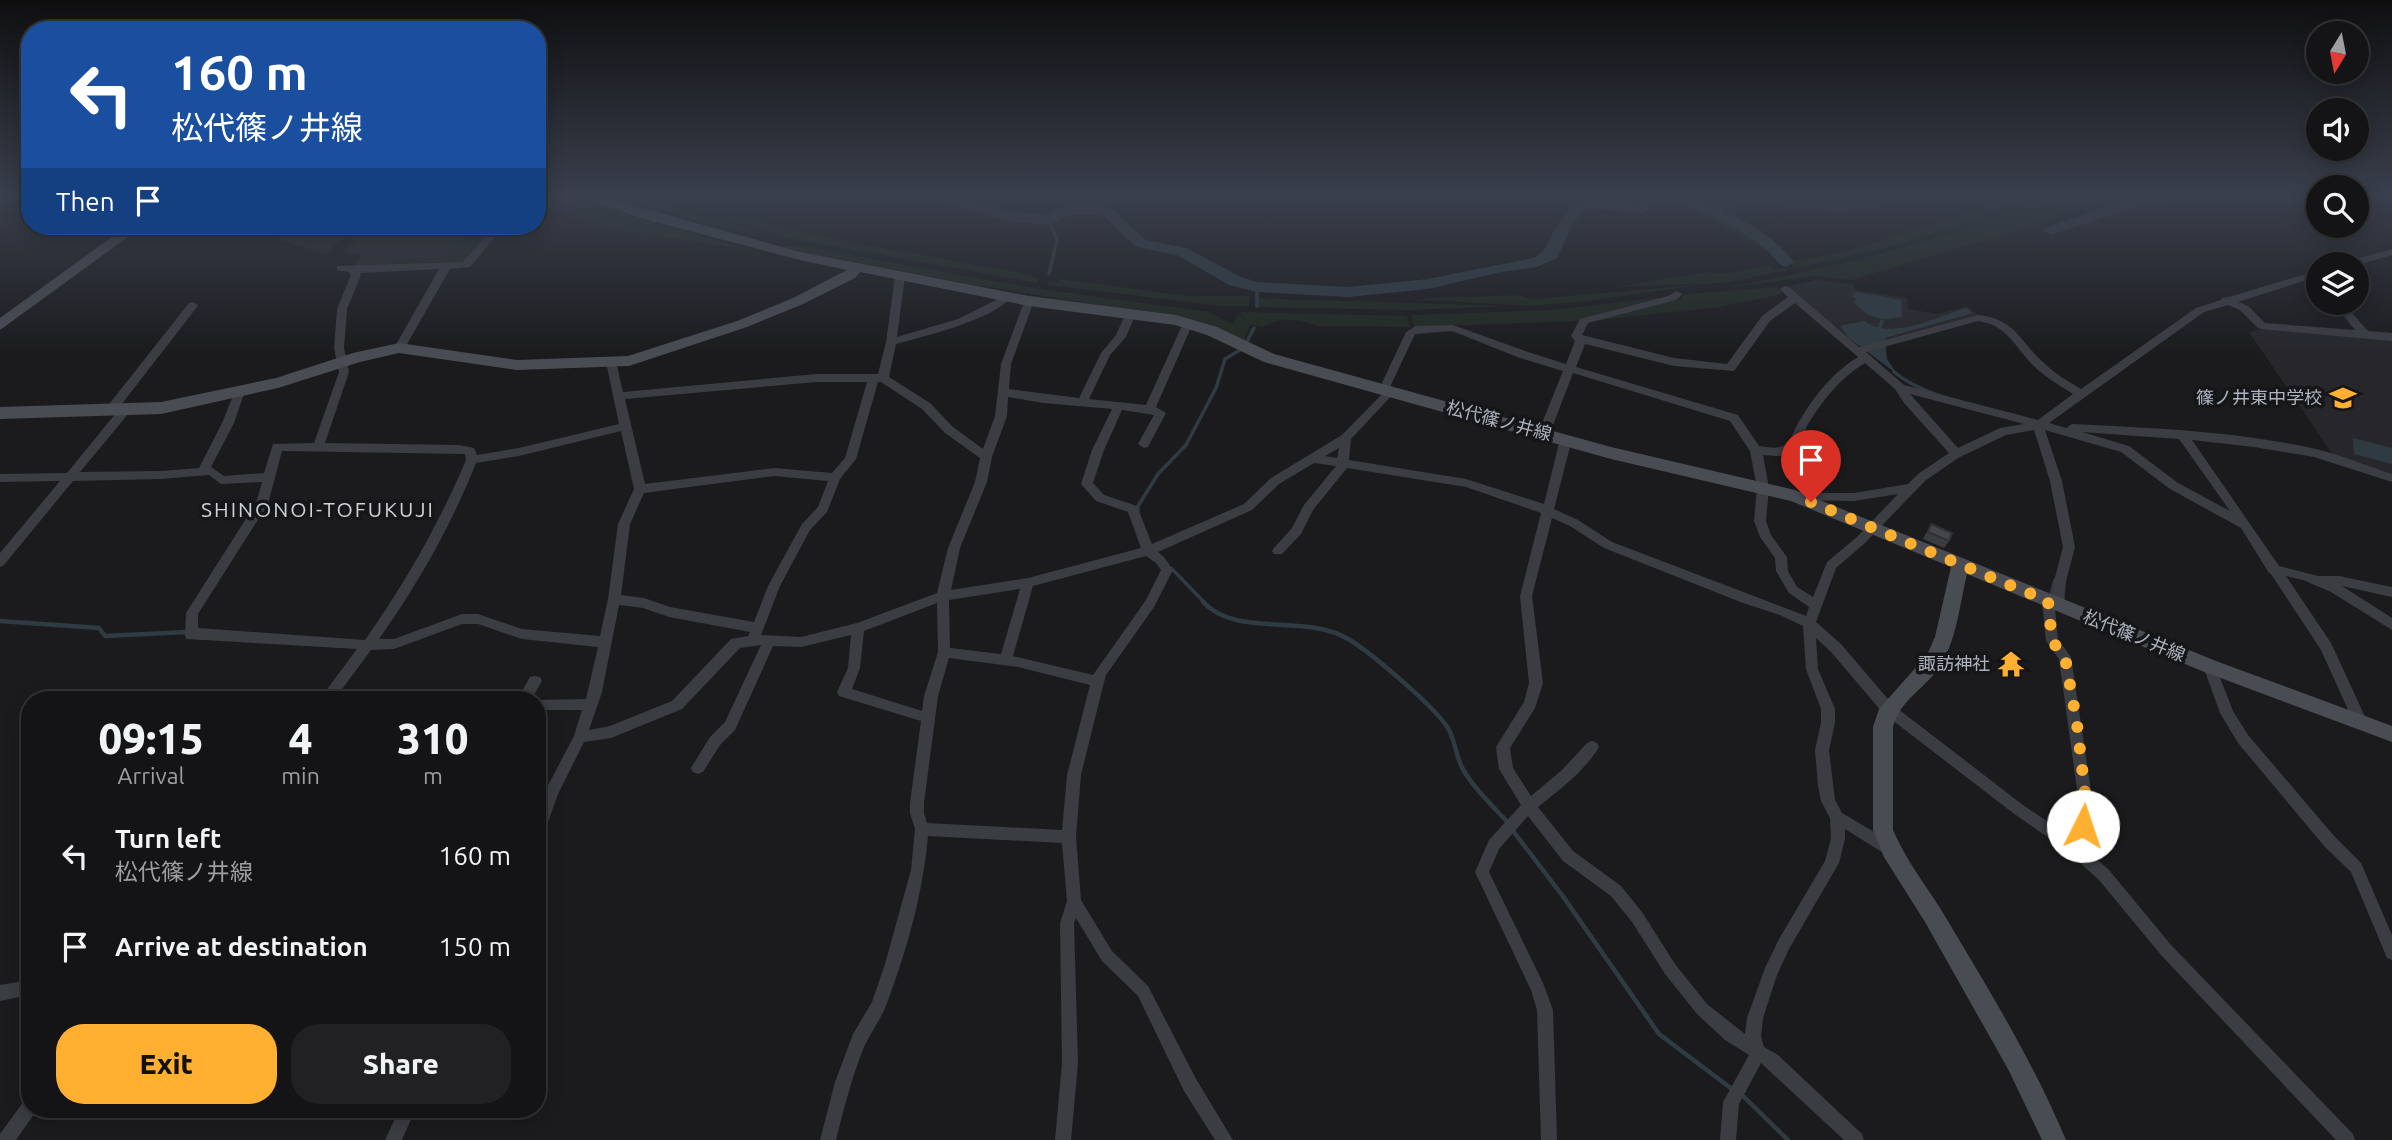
<!DOCTYPE html>
<meta charset="utf-8">
<style>
:root{--surface:#141416;--page:#212123;--text:#f1f3f6;--muted:#9d9ea1;--line:#333335;--accent:#ffb031}
body{margin:0;font-family:Ubuntu,"Noto Sans JP",sans-serif;background:var(--page);color:var(--text);height:100vh;display:flex;flex-direction:column;font-size:26px;white-space:nowrap}
*{box-sizing:border-box;margin:0}
p{font-size:23px;color:var(--muted)}
.icon{flex:none;width:38px;height:38px;fill:none;stroke:currentColor;stroke-width:2;stroke-linecap:round;stroke-linejoin:round}
.map{position:relative;flex:1;overflow:hidden}
.details{position:absolute;left:21px;top:691px;width:525px;height:427px;display:flex;flex-direction:column;background:var(--surface);border-radius:28px;box-shadow:0 4px 18px #0003,0 0 0 2px var(--line)}
.details>*{flex:none}
.hud{position:absolute;left:21px;top:21px;width:525px;height:214px;border-radius:28px;box-shadow:0 4px 18px #0003,0 0 0 2px var(--line);background:#1a4fa0;color:#fff;overflow:hidden}
.needle{width:46px;rotate:190deg}
.tools{position:absolute;left:2306px;top:21px;display:grid;gap:14px}
.tools a{display:grid;place-items:center;width:63px;height:63px;border-radius:50%;background:var(--surface);box-shadow:0 4px 18px #0003,0 0 0 2px var(--line);font-size:35px}
.pin{position:absolute;display:grid;place-items:center;width:60px;height:60px;color:#fff;margin:-72px -30px;border-radius:50% 50% 50% 0;rotate:-45deg;box-shadow:0 0 7px #0007}
.pin .icon{rotate:45deg}
.me{position:absolute;width:77px;margin:-38px;rotate:4deg;stroke-linejoin:round;filter:drop-shadow(0 0 5px #0008)}
.turn{display:flex;align-items:center;gap:24px;height:147px;padding:0 35px;font-size:32px}
.turn .icon{width:91px;height:91px;stroke-width:2.5}
.turn b{display:block;font-size:49px;line-height:60px}
.then{display:flex;align-items:center;height:66px;padding:0 35px;background:#0003;gap:14px;font-size:26px}
.eta{display:flex;justify-content:space-evenly;align-items:center;height:119px;text-align:center}
.eta b{font-size:42px;font-weight:800;line-height:49px}
.primary-button{display:flex;gap:14px;margin-top:auto;padding:14px 35px}
.primary-button a{flex:1;height:80px;border-radius:28px;background:var(--accent);color:#111;font-size:28px;font-weight:800;line-height:80px;text-align:center}
.primary-button a+a{background:var(--page);color:var(--text)}
ul{padding:0;list-style:none}
li{display:flex;align-items:center;gap:21px;height:91px;padding:0 35px}
li div{flex:1}
li b{display:block;font-size:26px}
li em{font-style:normal}
.map>svg:first-child{display:block}
</style>
<div class="map">
<svg width="2392" height="1140" viewBox="0 0 2392 1140">
<rect width="100%" height="100%" fill="#1b1b1d"/>
<!-- built -->
<path fill="#27272b" d="M253,226h243l-33,38 -105,2 -4,-1 6,-9 -17,-4 12,-11 -10,-3 -20,16 -45,-14z
M1816,280l36,4 4,6 51,8 1,11 30,5 29,-8 11,9 -95,27 -28,4 -65,-57v-3z
M2270,326l122,13v136l-57,-17 -86,-126z"/>
<!-- green -->
<path fill="#202921" d="M537,195h28l39,14 143,40 -134,-19 -76,-27z
M603,195h30l142,42 -77,-16z
M2023,195h11c-76,35 -157,58 -239,73l-5,-6 62,-12z
M2050,195h57l-93,37 -163,48 -36,-4 -89,12c111,-22 220,-46 324,-93z
M1772,196l66,10h44c-38,15 -75,2 -115,3 -10,1 -22,4 -32,6v5c19,15 39,22 54,42l-7,1c-26,-25 -76,-36 -94,-65 26,8 57,-1 84,-2z
M702,210l136,30 195,35 -1,2 7,2 -2,4 -246,-44z
M476,226h20l-33,38 -76,4 9,-10 46,5z
M794,245l232,42 183,25 24,12 5,-10 8,6 -7,-8 168,4 3,11 -92,-1c-17,-6 -39,-10 -54,1l-14,-2 -6,17 -48,-21 -268,-44 -148,-29z
M1775,264l-5,5 17,-1 2,2 -65,13 -110,4 94,-15 17,2z
M1059,279l129,17h62l-1,10h-27l-174,-21 1,-4 9,2z
M1706,284l-117,17 -60,5 -119,-7 107,-4 17,4z
M1777,287l6,4 -4,4 -61,12 -127,14 89,-22 5,-5z
M1666,297l-88,24 -164,6 -3,-12 140,-5z
M1259,298l19,1 231,7 -98,4 -152,-3z"/>
<!-- water -->
<path fill="#2f3b43" d="M1857,292l44,8 1,17c-21,4 -34,2 -48,-15l2,-2 -4,-6z
M1966,308l7,5 -88,25 2,21 10,15 -48,-36 -9,-12 24,-5c28,20 72,-4 102,-13z
M2353,438l39,10v16l-38,-10z"/>
<g fill="none" stroke-linecap="round" stroke-linejoin="round">
<!-- stream-far1 -->
<path stroke="#2f3b43" stroke-width="3.5" d="M1712,211l35,-11 99,10
M1049,220l8,20 -8,34
M1257,287v19
M1878,331l4,-10
M1246,343l8,-15
M1894,372c32,27 92,35 133,47
M1138,512v-6l20,-32 28,-29 30,-57 9,-29 15,-9
M1171,568l34,35
M2051,595l4,-15"/>
<!-- stream -->
<path stroke="#2f3b43" stroke-width="4.5" d="M1203,602c35,37 102,10 147,38 22,14 88,69 99,90 7,13 7,29 15,41 11,19 30,36 45,53
M0,621l99,7 6,8 82,-4
M1513,831l49,64 97,139 73,55
M1742,1095l46,45"/>
<!-- river -->
<path fill="#2f3b43" fill-rule="evenodd" d="M941,195h17l8,5 47,12 34,3 25,-11 39,4 35,32 40,8 55,29 16,5 91,5 80,-8 105,-21c13,-7 14,-13 20,-25 21,-43 45,-35 87,-30l9,-8c11,0 23,-2 33,1 36,9 90,35 112,66l-8,5c-10,-3 -13,-12 -20,-18 -19,-16 -82,-49 -105,-49l-18,13 -56,-5 -13,13 -17,37 -20,9 -36,5 -73,17 -80,8 -91,-5 -28,-7 -52,-30 -41,-8 -34,-32 -28,-1 -25,11 -36,-3 -57,-16z
M2150,195h34l-7,4 -39,7 -87,29 -8,-5 3,-3 84,-28z"/>
<!-- street -->
<path fill="#3b3d43" fill-rule="evenodd" d="M494,226h10l-34,41 -20,2 -47,82h-8l-1,-3 45,-79 -79,4 1,2 -14,34 -3,39 5,24 -24,71 134,2 15,3 3,7 42,-7 100,-24 -13,-62 5,-4 5,4 7,30 194,-18h61l8,-32 9,-66 5,-3 5,3 -8,61 61,-18 40,-20 8,-5 5,3c-18,23 -86,39 -115,47l-7,33 41,26 23,24 30,22 12,-33 6,-52 24,-65 4,-1 5,3 -23,63 -2,25 70,9 22,-45 15,-18 10,-22 5,-3 5,3 -10,24 -16,18 -21,44 57,6 37,-82 1,-2h8l1,2 -37,84 10,6 -18,34 -4,1 -6,-4 16,-29 -32,-5 -18,40 -11,33 11,12 33,11 15,38 92,-40 27,-26 71,-43 41,-42 -4,-4 27,-57 10,-6 37,-1 75,27 38,12 9,-23 -4,-5 9,-17 88,-23 9,-5 5,3 -6,6 -88,23 -6,12 92,23 53,6 35,-48 26,-19 -8,-8 5,-3 4,1 70,60 119,-32c38,4 41,26 66,48 11,11 24,18 37,26l115,-81 25,-8 1,-2 7,-1 90,-27v6l-81,26 10,4 17,17 90,7 -22,-27h10l25,28 24,2v8l-130,-12 -4,-1 -18,-18 -12,-5 -24,7 -155,111 17,5 6,-4c81,4 164,7 244,25 26,6 51,17 76,25v8l-78,-25 -60,-10 -62,-7 87,126 39,10h21l53,11v10l-50,-11 50,32v12l-61,-38 -28,-12 -17,-4 45,67 36,78 -2,4 -5,2 -5,-2 -34,-75 -50,-76 -2,-1 -28,-45 -71,-39 -49,-37 -76,-22 17,51 13,66 -9,34 -2,24 -2,4h-7l3,30 13,18 23,154 -4,15 -10,18 29,26 62,75 182,189 2,6h-19l-175,-185 -62,-75 -33,-30 -53,-37 -130,-100 -52,-61 -15,-14 2,31 17,40v14l-6,27 6,50 7,13 53,31 2,5 -2,5 -5,2 -5,-2 -40,-25v10l-6,24 -50,86 -12,26 -14,43 -2,18 3,11 14,8 84,79 2,6h-20l-83,-77 -22,41 -3,36h-16l3,-38 26,-47 -24,-15 -28,-26 -32,-40 -33,-52 -21,-26 -48,-35 -35,-45 -29,33 -10,23 54,111 10,27 4,130h-16l-4,-130 -6,-20 -56,-118 14,-32 32,-35 -22,-36 -3,-22 28,-45 5,-19 -9,-87 21,-83 -75,-26 -119,-19 -34,42 -12,24 -19,20h-8l-2,-3 2,-3 18,-20 12,-23 32,-39 -22,-3 -35,21 -27,26 -94,42 6,5 9,13 -19,37 -48,68 -3,11 -22,89 -5,62 5,63 31,51 36,35 48,93 37,61h-18l-31,-49 -46,-95 -36,-35 -26,-43 -2,5 4,140 -7,77h-16l7,-77 -2,-140 7,-22 -5,-58 -134,-7c-5,57 -21,114 -41,167 -6,16 -16,29 -23,44 -12,30 -20,61 -28,93h-16l15,-58 18,-48 19,-32 13,-38 26,-94 4,-41 -5,-16v-10l11,-82 -82,-25 -2,-4 11,-24 3,-33 -50,12 -28,-1 -38,84 -15,15 -17,27 -5,2 -5,-2 -2,-4 19,-31 15,-15 36,-77 -21,3 -58,61 -71,29 -27,4 -26,52 -16,45 -5,1v-27l7,-20 30,-57 8,-26h-45v-10h-4l53,-1 12,-52 -76,-8 -44,-15h-16l-68,25 -23,1 -37,50h-15l38,-51 -171,-10 -1,-4 1,-22 70,-110 6,-21 -41,2 -12,-9 -48,4 -88,2 -69,84 -4,2v-14l60,-72 -60,1v-8l67,-1 54,-66h8l2,3 -2,3 -49,59 81,-1 38,-3 23,-45 13,-32 5,-4 5,4 -11,32 -23,44 13,9 40,-3 9,-29 41,-1 25,-71 -5,-24 3,-39 14,-34 -2,-3 -12,-2v-4l126,-4zM1795,303l63,54c-25,15 -43,38 -58,63 -5,7 -8,19 -14,24 -7,6 -19,3 -27,2l-21,-31 -162,-48 9,-23 89,22 60,5 36,-50zM1978,321c31,4 38,29 59,48 11,10 24,17 36,25l-35,26 -134,-35 -38,-33zM1452,331l68,27 43,13 -25,62 2,3h8l2,-3 23,-60 157,48 20,30 7,37 -3,33 6,16 15,21 1,13 13,22 20,14 -3,9 -194,-74 -34,-22 -24,-11 18,-70 -2,-3h-8l-2,3 -16,65 -78,-25 -117,-19 2,-21 45,-48 -1,-3 -5,-1 25,-53zM1865,363l30,26 9,14 45,50 -31,21 -10,10 -54,9h-63l-2,3 6,4 59,1 44,-7 -41,43 -30,25 -14,35 -16,-10 -9,-16 -1,-14 -16,-22 -5,-14 3,-33 -6,-33c10,1 23,3 32,-6 5,-6 9,-17 13,-25 15,-24 32,-46 57,-61zM817,382h50l-22,76 -13,15 -58,-5 -129,16 -20,-85zM878,382h3l41,27 23,24 35,25 -5,24 -27,66 -11,45 -80,30 -56,14 -40,-2 19,-49 30,-56 17,-18 13,-33 16,-20zM1910,394l114,30 -24,4 -42,20zM1008,397l35,6 69,6 -20,41 -11,34 15,17 32,11 13,36 -113,30 -77,12 9,-42 27,-66 5,-25 15,-41zM2034,430l16,51 13,66 -9,34 -2,17h-8l-2,3 4,40 13,18 21,152 -3,13 -8,12 -46,-31 -130,-100 -52,-61 -25,-22 20,-54 29,-25 61,-63 34,-23 46,-22zM621,431l13,58 -16,35 -10,75 -8,37 -78,-7 -44,-15h-16l-68,25h-15c39,-55 72,-113 97,-176l43,-7zM2082,432l97,7 51,72 -52,-28 -49,-37zM1339,448l-2,10 -12,-2zM282,451l183,3 1,6c-27,64 -61,123 -101,180l-167,-12v-14l70,-110zM774,476l54,5 -10,26 -16,17 -34,62 -14,36 -84,-15 -26,-9 -23,-3 9,-71 14,-31zM1552,518l18,8 34,22 139,55 37,12 23,11 3,43 15,40v14l-6,27 3,36 3,15 9,17 1,21 -6,22 -46,78 -14,29 -18,50 -2,16 -38,-30 -32,-40 -33,-52 -21,-26 -48,-35 -35,-44c21,-17 47,-36 61,-60l-2,-4 -5,-2 -5,2 -25,27 -31,26 -18,-28 -3,-20 25,-40 8,-25 -11,-87zM1146,556l10,7 5,7 -15,30 -53,75 -80,-19 20,-70zM1020,589l-19,65 -51,-6 -1,-48zM937,603l1,49 -14,44 -2,15 -70,-22 8,-21 4,-37zM619,605l24,3 26,9 81,15 -2,4 -17,3 -59,62 -62,25 -21,4 13,-38zM949,658l69,9 72,18 -23,90 -5,55 -135,-7 -3,-10v-10l14,-107z
M2392,249v6l-35,10 -12,-1 1,-2z
M193,302l5,3 -1,2 -83,107h-8l-2,-3 2,-3 83,-105z
M2209,661l5,1 19,49 15,24 87,102 26,26 31,72v25l-5,-2 -36,-86 -26,-25 -87,-104 -18,-30 -17,-47 1,-4z
M535,676l5,1 2,4 -11,19h-14l13,-23z
M30,980v15l-30,6v-16z
M30,1099v11h7l-21,30h-16v-6l24,-33z
M399,1110h16l-13,30h-17z"/>
<!-- secondary -->
<path fill="#494c53" fill-rule="evenodd" d="M575,195h21l204,57 229,44 147,19 41,12 57,27 337,93 184,43 421,171 176,65v16l-190,-71 -235,-97c-7,29 -10,63 -25,89 -14,24 -42,36 -49,64v103c12,28 31,53 47,78 45,75 92,151 126,232h-24l-34,-71 -83,-147 -41,-65 -11,-27v-103l6,-18 48,-54 8,-18 16,-70 -160,-66 -180,-42 -347,-97 -57,-27 -32,-10 -146,-19 -169,-34 -5,6 -52,26 -56,23 -118,39 -112,4 -118,-17 -39,9 -82,26 -117,26 -161,5v-12l161,-5 115,-24 77,-25 46,-10 118,17 111,-4 109,-35 56,-23 54,-28 -47,-10 -156,-41z
M127,226h16l-143,104v-12z"/>
</g>
<!-- wall -->
<path fill="#3b3c40" d="M1931,524l18,17 -5,7 -21,-9z"/>
<!-- building -->
<path fill="#45464b" stroke="#303134" stroke-width="2" d="M1931,524l21,9 -3,8 -21,-9z"/>
<!-- sky -->
<linearGradient id="sky" x2="0" y2="1"><stop stop-color="#0f0f10"/><stop offset="0.55" stop-color="#393f4c"/><stop offset="1" stop-color="#393f4c" stop-opacity="0"/></linearGradient>
<rect width="2392" height="355" fill="url(#sky)"/>
<g fill="none" stroke-linecap="round" stroke-linejoin="round">
<!-- route -->
<path stroke="#ffb031" stroke-width="12" stroke-dasharray="0 21.6" d="M1811,502l237,99 4,40 13,16 12,67 10,87 -4,15"/>
</g>
<!-- icons -->
<defs>
<g id="school-bare" transform="scale(2.1)"><path d="M0-5L7-2L0 1L-7-2ZM-4 1L0 2.5L4 1V4Q0 6-4 4Z" fill="#ffb031" stroke="#161619" stroke-width="2.5" paint-order="stroke"/></g>
<g id="temple-bare" transform="scale(2.1)"><path d="M0-6L5-2H3V0L6.5 2.5H4V6H1.5V3h-3V6H-4V2.5H-6.5L-3 0V-2H-5Z" fill="#ffb031" stroke="#161619" stroke-width="2.5" paint-order="stroke"/></g>
</defs>
<g fill-rule="evenodd">
<use href="#school-bare" x="2343" y="398"/>
<use href="#temple-bare" x="2011" y="664"/>
</g>
<g text-anchor="middle" stroke-width="7" stroke-linejoin="round" paint-order="stroke">
<!-- poi labels -->
<g font-size="18" fill="#adb3be" stroke="#161619" text-anchor="end">
<text x="2322" y="404">篠ノ井東中学校</text>
<text x="1990" y="670">諏訪神社</text>
</g>
<!-- street labels -->
<g font-size="18" fill="#adb3be" stroke="#161619">
<text transform="translate(1499 421) rotate(15)" y="6">松代篠ノ井線</text>
<text transform="translate(2134 636) rotate(22)" y="6">松代篠ノ井線</text>
</g>
<!-- quarter labels -->
<g font-size="21" letter-spacing="2" fill="#ced1d9" stroke="#161619">
<text x="318" y="517">SHINONOI-TOFUKUJI</text>
</g>
</g>
</svg>
<div class="tools">
<a><svg class="needle" viewBox="-14 -14 28 28"><path d="M0-13l5 13h-10z" fill="#e53935"/><path d="M0 13l5-13h-10z" fill="#9d9ea1"/></svg></a>
<a><svg class="icon" aria-label="sound" viewBox="0 0 24 24"><path d="M4 9h4l5-4v14l-5-4H4zM17 9q2 3 0 6"/></svg></a>
<a><svg class="icon" aria-label="search" viewBox="0 0 24 24"><circle cx="10" cy="10" r="6"/><path d="M15 15l6 6"/></svg></a>
<a><svg class="icon" aria-label="layers" viewBox="0 0 24 24"><path d="M12 4l9 5-9 5-9-5zM3 14l9 5 9-5"/></svg></a>
</div>
<div class="pin" style="left:1811px;top:502px;background:#d93025"><svg class="icon" aria-label="arrive" viewBox="0 0 24 24"><path d="M6 21V4h12l-3 4 3 4H6"/></svg></div>
<svg class="me" style="left:2083px;top:826px" viewBox="-20 -20 40 40"><circle r="19" fill="#fff"/><path d="M0-13L10 11 0 6-10 11z" fill="#ffb031"/></svg>
<div class="hud">
<div class="turn"><svg class="icon" aria-label="left" viewBox="0 0 24 24"><path d="M17 20v-9H6M10 6l-5 5 5 5"/></svg><div><b>160 m</b>松代篠ノ井線</div></div>
<div class="then">Then<svg class="icon" aria-label="arrive" viewBox="0 0 24 24"><path d="M6 21V4h12l-3 4 3 4H6"/></svg></div>
</div>
<section class="details">
<div class="eta">
<div><b>09:15</b><p>Arrival</p></div>
<div><b>4</b><p>min</p></div>
<div><b>310</b><p>m</p></div>
</div>
<ul>
<li><svg class="icon" aria-label="left" viewBox="0 0 24 24"><path d="M17 20v-9H6M10 6l-5 5 5 5"/></svg><div><b>Turn left</b><p>松代篠ノ井線</p></div><em>160 m</em></li>
<li><svg class="icon" aria-label="arrive" viewBox="0 0 24 24"><path d="M6 21V4h12l-3 4 3 4H6"/></svg><div><b>Arrive at destination</b></div><em>150 m</em></li>
</ul>
<div class="primary-button"><a>Exit</a><a>Share</a></div>
</section>
</div>
